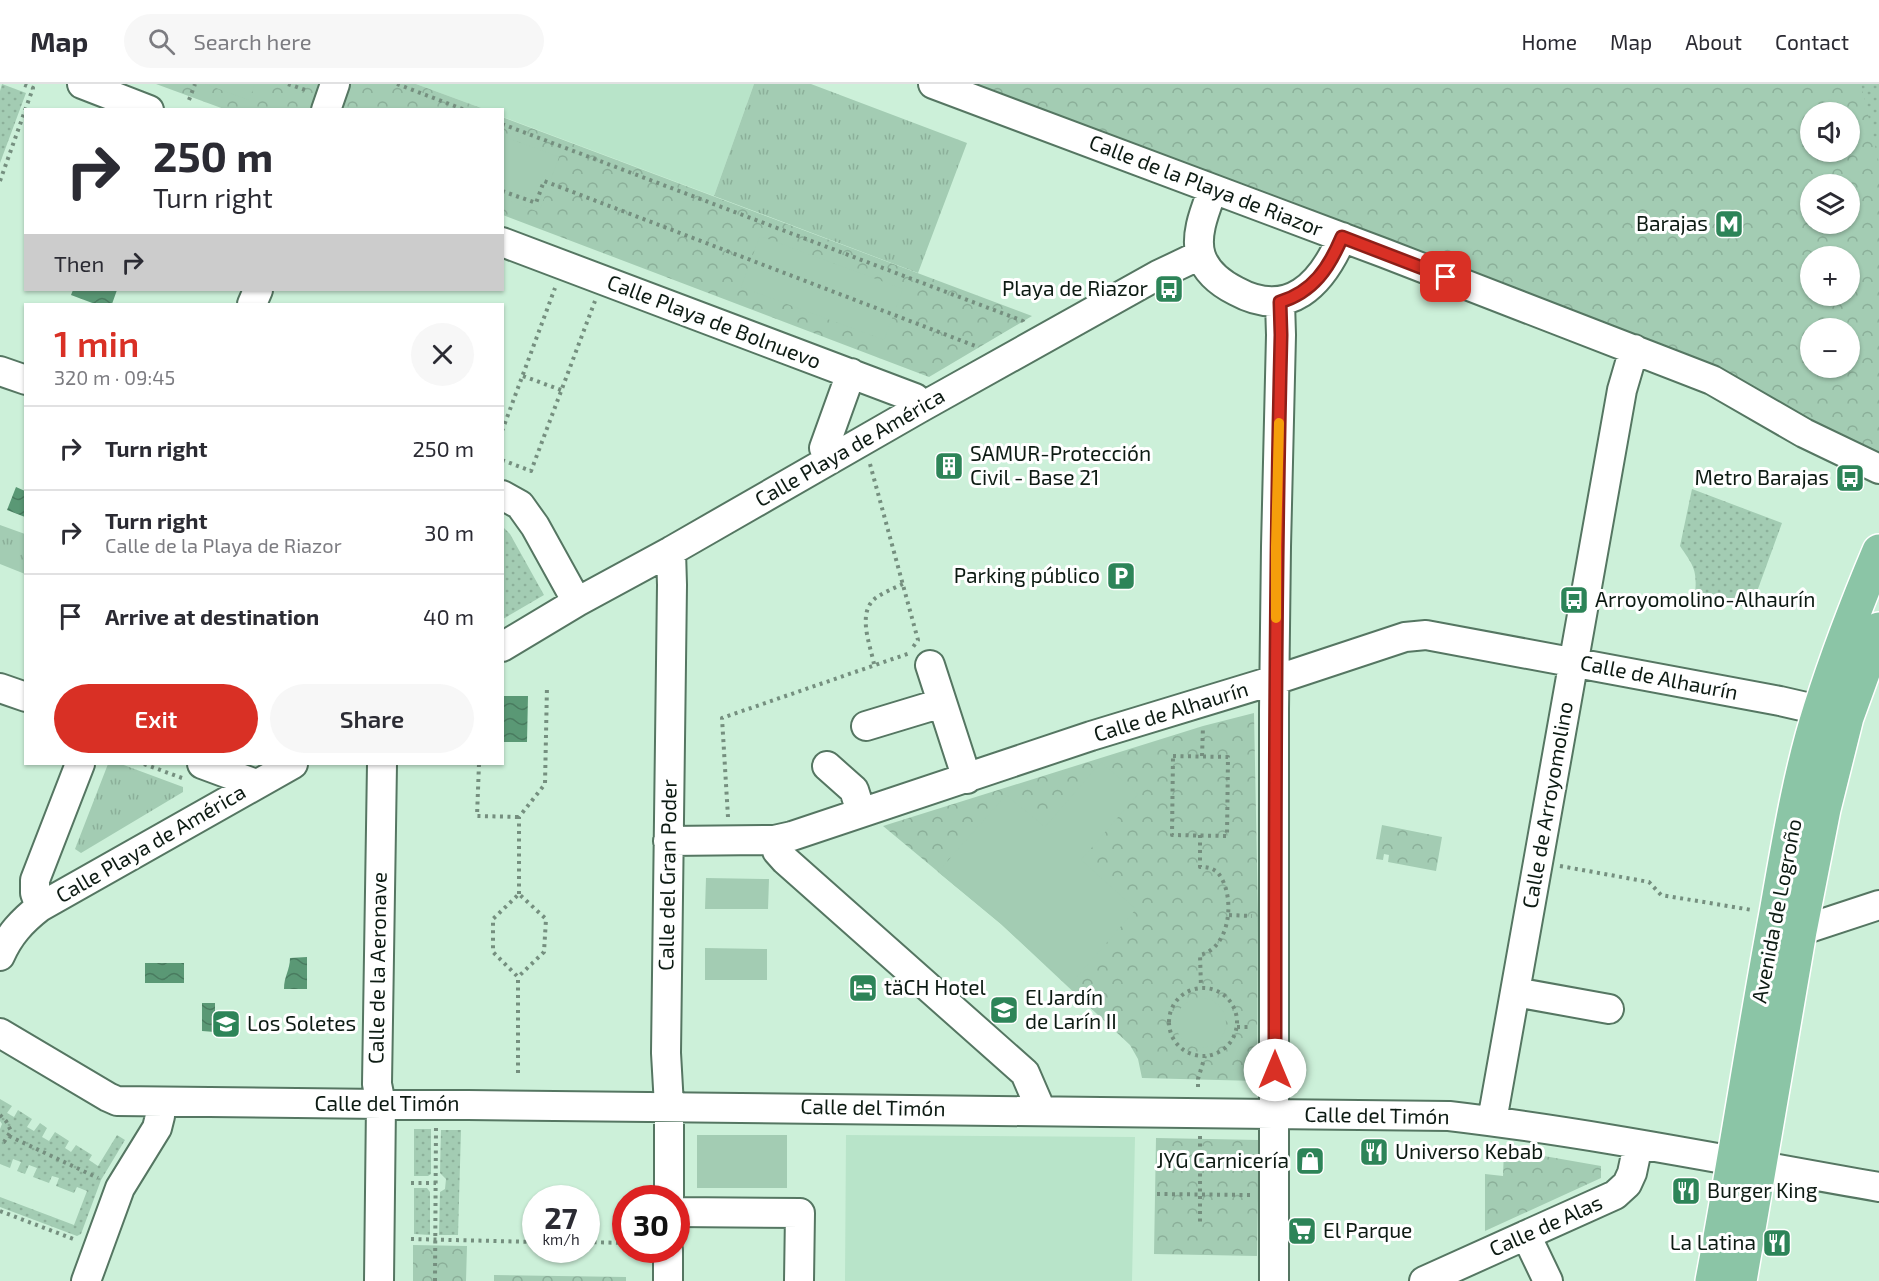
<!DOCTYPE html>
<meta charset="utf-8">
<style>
:root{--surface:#fff;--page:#f7f7f7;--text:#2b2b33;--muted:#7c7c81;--line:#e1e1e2;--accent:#d93025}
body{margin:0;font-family:"Exo 2",sans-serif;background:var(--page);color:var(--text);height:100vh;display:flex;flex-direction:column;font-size:22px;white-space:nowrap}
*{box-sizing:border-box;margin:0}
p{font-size:20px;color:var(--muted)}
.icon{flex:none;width:33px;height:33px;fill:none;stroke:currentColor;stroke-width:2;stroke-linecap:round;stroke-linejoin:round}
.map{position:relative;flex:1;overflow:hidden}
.sheet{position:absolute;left:24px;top:219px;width:480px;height:462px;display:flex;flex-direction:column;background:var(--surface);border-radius:0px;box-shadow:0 2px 4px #0004}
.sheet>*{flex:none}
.guide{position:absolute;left:24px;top:24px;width:480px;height:183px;border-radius:0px;box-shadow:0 2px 4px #0004;background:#fff;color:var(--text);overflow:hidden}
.buttons{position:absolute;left:1800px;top:18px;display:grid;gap:12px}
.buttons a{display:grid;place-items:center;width:60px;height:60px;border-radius:50%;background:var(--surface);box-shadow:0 2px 4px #0004;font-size:30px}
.speed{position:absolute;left:522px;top:1101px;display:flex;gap:12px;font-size:30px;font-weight:700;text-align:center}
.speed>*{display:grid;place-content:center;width:78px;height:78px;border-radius:50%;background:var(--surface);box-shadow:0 2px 4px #0004;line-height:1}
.speed small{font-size:15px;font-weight:400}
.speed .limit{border:9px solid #d22;background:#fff;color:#111}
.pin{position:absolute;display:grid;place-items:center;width:51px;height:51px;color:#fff;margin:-26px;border-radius:12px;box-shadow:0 3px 9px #0006}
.me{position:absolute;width:66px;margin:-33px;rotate:0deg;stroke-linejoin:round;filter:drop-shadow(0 0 4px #0008)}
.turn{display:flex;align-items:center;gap:21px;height:126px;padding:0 30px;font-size:27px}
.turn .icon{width:78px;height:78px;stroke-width:2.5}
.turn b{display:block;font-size:42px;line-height:51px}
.then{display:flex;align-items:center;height:57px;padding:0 30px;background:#0003;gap:12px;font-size:22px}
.round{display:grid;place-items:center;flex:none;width:63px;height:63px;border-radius:32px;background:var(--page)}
.overview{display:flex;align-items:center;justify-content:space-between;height:102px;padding:0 30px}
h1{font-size:36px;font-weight:600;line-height:45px;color:var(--accent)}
.cta{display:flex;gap:12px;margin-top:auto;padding:12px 30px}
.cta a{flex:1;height:69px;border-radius:36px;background:var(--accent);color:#fff;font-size:24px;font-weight:600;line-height:69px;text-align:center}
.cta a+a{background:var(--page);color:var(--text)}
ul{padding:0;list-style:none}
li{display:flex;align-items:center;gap:18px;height:84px;padding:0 30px;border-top:2px solid var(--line)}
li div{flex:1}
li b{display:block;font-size:22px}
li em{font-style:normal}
header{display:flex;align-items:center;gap:36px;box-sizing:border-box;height:84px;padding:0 30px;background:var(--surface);border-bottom:2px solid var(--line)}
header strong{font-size:28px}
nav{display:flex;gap:33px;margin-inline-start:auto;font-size:21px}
.search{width:420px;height:54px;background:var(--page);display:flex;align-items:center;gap:15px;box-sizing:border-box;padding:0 21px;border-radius:33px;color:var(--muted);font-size:22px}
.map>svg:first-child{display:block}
</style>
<header>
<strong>Map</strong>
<div class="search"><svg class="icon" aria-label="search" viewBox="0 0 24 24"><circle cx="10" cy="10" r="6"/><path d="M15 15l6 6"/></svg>Search here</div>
<nav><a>Home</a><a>Map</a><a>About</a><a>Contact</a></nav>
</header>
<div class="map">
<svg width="1879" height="1197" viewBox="0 0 1879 1197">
<defs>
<pattern id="grass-tufts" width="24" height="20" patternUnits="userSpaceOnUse" patternTransform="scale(1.5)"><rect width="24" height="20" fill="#a3ccb3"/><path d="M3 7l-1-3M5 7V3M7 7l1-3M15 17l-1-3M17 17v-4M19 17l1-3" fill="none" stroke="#8baf99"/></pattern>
<pattern id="park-crowns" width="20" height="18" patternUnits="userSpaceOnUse" patternTransform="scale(1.5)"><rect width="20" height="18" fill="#a3ccb3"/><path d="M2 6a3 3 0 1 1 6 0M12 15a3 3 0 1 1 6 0" fill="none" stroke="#8baf99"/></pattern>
<pattern id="garden-dots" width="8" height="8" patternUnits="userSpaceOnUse" patternTransform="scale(1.5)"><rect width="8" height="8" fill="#a3ccb3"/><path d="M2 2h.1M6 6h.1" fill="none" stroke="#8baf99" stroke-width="1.8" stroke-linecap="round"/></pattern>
<pattern id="water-waves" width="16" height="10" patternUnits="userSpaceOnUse" patternTransform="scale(1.5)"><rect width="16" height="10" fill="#5a9875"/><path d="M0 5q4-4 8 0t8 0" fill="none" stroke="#497b5f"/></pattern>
</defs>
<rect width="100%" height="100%" fill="#ccf0d9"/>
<!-- built -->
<path fill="#b8e4c9" d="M416,0h338l-40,112 -211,-79 -1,-7 -18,-1z
M846,1051l289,2 -3,144h-287z"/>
<!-- grass -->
<path fill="url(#grass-tufts)" d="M754,0h57l156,59 -49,130 -204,-77z
M0,441l25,9v40l-25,-10z
M108,680h13l62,23v5l-102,61 -6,-4z"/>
<!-- park -->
<path fill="url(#park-crowns)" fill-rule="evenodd" d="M156,0h260l68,25h-260z
M946,0h933v381l-103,-47zM1810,28h40v40h-40zM1810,100h40v40h-40zM1810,172h40v40h-40zM1810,244h40v40h-40z
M502,33l530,199 -103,61 -426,-162z
M1254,629l4,203 -1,165 -115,-3 -4,-19 -8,-14 -129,-121 -118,-98 320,-100z
M1382,741l60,12 -6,34 -48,-9 1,-7 -5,-1 -1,6 -7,-1z
M1156,1054l103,2 -2,116 -103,-2z
M1504,1065l97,17v12l-116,53v-57l18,2z
M413,1161l54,1 -1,35h-53z
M494,1191l132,2v4h-132z"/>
<!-- garden -->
<path fill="url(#garden-dots)" d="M2,0l24,9 -26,70v-72z
M1861,0h18v79z
M1692,405l90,34 -31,85 -56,-12c2,-26 0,-28 -15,-50z
M502,442l8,8 34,61 -41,24z
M0,1015l12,7 -5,7 7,4 4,-7 14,9 -5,8 7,4 6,-8 7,5 -5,9 7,4 6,-9 14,9 -4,7 6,4 5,-7 16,10 -3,5 9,6 19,-31 8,5 -24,40 -20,54 -4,2 -77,-29v-10l74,28 13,-34 -10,-4 -3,6 -18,-7 3,-8 -7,-2 -3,7 -16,-6 4,-9 -8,-3 -4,9 -8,-3 4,-9 -8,-3 -3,9 -10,-4v-35l2,-5 -2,-3z
M414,1045h17v45l-3,2h-14z
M441,1046h20l-3,105h-19l1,-43 5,-3 1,-10 -6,-6z
M414,1104h13l3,4v43l-16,-1z"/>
<!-- pitch -->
<path fill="#a3ccb3" d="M205,0h50l-6,16z
M503,52l56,21 -20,55 -36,-13z
M760,152l143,53 -19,51 -143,-53z
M1101,678l37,32 -57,66 55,49 -67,77 -68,-62 -63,-52 68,-77 39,32z
M706,794l63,1 -1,30h-63z
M705,864l62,1v31h-62z
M1176 939a25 25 0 1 1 50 0a25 25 0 1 1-50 0Z
M697,1051h90v53h-90z"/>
<!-- water -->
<path fill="url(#water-waves)" d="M73,206h44l-5,14h-17l-24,-9z
M16,403l9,4v26l-18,-7z
M503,612h25l-1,46h-24z
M307,873v32h-23c0,-13 6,-19 6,-31z
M145,879h39v20h-39z
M202,919h13v29l-13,-1z"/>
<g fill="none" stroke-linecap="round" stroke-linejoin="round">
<!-- minor casing -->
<g stroke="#557662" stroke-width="32">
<path id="minor" d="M82,0l67,26
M933,0l451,169 328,127 92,53 75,36
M326,26l9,-26
M1213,105c-7,19 -19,46 -12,67 6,17 19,27 35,35 53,29 86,-7 106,-54
M502,158l413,156 5,10
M252,220l6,-14
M0,287l26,9
M829,376l-5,-12 27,-75
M502,411l18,10 15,21 42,76
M502,563l75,-45 94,-51 249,-143 238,-133 42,-20
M930,581l37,114
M0,604l26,9
M866,642l76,-23
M202,680l54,20
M827,682l27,24 7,22
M774,756l3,11 8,9 240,213 16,37
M668,757l106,-1 18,-4 299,-100 184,-56 130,-43 21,-2 354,66 61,14
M40,823l-5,-14v-13l45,-116
M1800,847l79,-26
M0,872c9,-21 22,-35 40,-49l253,-143
M1515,908l94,17
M0,949l108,64 9,4 1332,15c144,17 287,46 430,71
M1492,1037l130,-731 12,-41
M669,1114v-92l-3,-53 6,-468 -1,-34
M676,1128l124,1 -1,68
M1526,1151l22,46
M86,1197l34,-93 37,-60 3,-12 -1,-14
M379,1197l2,-177 -4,-20 5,-320
M668,1197v-31
M1274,1197v-572l2,-162 5,-212 -1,-33
M1424,1197l191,-86 12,-11 5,-11 6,-28"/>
</g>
<!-- major casing -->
<g stroke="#fff" stroke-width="36">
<path id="major" d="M1712,1197c23,-122 41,-245 64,-368 12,-68 23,-138 44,-204 17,-54 37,-106 59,-158
M1740,1197l60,-350 24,-122 23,-92 32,-88"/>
</g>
<!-- path -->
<path stroke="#758f7f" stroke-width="4" stroke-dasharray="3 4.5" stroke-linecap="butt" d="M288,0l20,7
M397,0l68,26
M189,16l6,-16
M502,40l521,197 1,2
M0,97l33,-93 -11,-4
M502,107l34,12 8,-22 434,166
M523,292l38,14
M502,347l53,-143
M502,376l29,11 64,-170
M870,380l48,176 -5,7
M874,580c-4,-20 -18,-53 3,-67 8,-5 17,-9 26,-13
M1173,672l55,1 -1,79 -55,-1z
M1202,672l1,-29
M144,680l38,14
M479,680l-2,52 42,1
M728,733l-6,-99 188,-65
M1200,751v32c7,0 13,1 18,6 18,22 13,75 -18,82l1,32
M1560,782l89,16 12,13 91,15
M519,810v-77l26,-33 2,-98
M1229,831l23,1
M1169 938a34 34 0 1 1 68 0a34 34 0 1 1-68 0Z
M1237,943h14
M518,989v-96l-25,-25v-33l26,-25 27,25 -2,33 -26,25
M1198,1003v-8l7,-23
M0,1031l6,6 5,10 -7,11 -4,1
M9,1052l89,42
M1200,1052v87
M411,1099h25
M1157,1110l94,1
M0,1127l76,29
M411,1155l125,3
M586,1158l40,1
M435,1197l1,-154"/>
<!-- minor -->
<use href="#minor" stroke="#fff" stroke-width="28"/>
<!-- major -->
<use href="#major" stroke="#8bc5a6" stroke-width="33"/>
</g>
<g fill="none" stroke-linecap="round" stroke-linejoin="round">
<!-- route casing -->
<g stroke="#8d1f18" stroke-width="15">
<path id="route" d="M1275,986c0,-245 0,-490 6,-735l-1,-33c33,-10 49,-34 62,-65l104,40"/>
</g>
<!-- route -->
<use href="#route" stroke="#d93025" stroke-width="10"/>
<!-- slow -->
<path stroke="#f59e0b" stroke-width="10" d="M1276,534v-71l3,-124"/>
</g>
<!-- icons -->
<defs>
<g id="metro-square" transform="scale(1.5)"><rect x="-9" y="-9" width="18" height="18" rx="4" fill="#2d8458" stroke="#fff"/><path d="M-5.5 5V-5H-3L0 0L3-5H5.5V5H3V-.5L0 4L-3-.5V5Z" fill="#fff"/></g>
<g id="bus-square" transform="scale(1.5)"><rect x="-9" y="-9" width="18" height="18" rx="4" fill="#2d8458" stroke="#fff"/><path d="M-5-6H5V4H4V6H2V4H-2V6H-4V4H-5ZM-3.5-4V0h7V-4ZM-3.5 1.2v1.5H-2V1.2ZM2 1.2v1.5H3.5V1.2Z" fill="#fff"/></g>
<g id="building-square" transform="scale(1.5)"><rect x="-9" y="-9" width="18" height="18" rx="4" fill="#2d8458" stroke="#fff"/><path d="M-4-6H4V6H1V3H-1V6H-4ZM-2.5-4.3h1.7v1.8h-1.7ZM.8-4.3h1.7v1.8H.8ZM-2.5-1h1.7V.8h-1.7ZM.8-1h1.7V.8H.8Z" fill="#fff"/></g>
<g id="parking-square" transform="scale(1.5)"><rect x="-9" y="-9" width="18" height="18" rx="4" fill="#2d8458" stroke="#fff"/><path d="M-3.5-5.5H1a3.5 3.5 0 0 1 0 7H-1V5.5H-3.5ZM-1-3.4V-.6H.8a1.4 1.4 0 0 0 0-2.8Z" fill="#fff"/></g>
<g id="hotel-square" transform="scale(1.5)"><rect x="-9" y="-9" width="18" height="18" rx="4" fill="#2d8458" stroke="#fff"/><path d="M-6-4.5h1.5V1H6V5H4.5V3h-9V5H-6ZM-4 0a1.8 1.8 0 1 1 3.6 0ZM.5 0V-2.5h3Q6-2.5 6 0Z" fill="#fff"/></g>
<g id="school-square" transform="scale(1.5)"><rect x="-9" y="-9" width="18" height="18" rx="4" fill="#2d8458" stroke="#fff"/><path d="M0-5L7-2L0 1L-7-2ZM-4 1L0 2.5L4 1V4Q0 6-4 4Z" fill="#fff"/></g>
<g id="restaurant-square" transform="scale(1.5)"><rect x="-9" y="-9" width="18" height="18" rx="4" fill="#2d8458" stroke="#fff"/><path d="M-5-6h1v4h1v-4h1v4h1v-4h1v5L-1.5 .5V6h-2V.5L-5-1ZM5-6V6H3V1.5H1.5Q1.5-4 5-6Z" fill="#fff"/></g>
<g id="shop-square" transform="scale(1.5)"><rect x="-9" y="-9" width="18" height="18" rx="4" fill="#2d8458" stroke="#fff"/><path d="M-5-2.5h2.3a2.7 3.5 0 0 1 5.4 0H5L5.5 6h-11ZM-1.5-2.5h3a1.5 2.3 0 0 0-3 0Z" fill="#fff"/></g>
<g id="supermarket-square" transform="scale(1.5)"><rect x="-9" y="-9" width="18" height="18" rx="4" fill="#2d8458" stroke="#fff"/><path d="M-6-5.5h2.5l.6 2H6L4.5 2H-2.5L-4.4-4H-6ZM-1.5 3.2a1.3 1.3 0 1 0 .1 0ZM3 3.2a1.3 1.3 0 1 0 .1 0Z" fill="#fff"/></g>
</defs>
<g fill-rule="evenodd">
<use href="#metro-square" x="1729" y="140"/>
<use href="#bus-square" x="1169" y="205"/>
<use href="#building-square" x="949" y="382"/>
<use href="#bus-square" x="1850" y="394"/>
<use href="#parking-square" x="1121" y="492"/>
<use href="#bus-square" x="1574" y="516"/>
<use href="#hotel-square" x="863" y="904"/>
<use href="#school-square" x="1004" y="926"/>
<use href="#school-square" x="226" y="940"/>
<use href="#restaurant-square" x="1374" y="1068"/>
<use href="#shop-square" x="1310" y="1077"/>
<use href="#restaurant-square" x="1686" y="1107"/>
<use href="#supermarket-square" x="1302" y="1147"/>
<use href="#restaurant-square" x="1777" y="1159"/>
</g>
<g text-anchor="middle" stroke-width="6" stroke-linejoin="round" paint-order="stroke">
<!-- street labels -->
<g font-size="21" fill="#0d1b13" stroke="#fff">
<text transform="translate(1206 102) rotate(21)" y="7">Calle de la Playa de Riazor</text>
<text transform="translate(714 238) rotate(21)" y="7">Calle Playa de Bolnuevo</text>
<text transform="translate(850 364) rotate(-30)" y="7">Calle Playa de América</text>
<text transform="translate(1659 594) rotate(11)" y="7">Calle de Alhaurín</text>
<text transform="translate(1171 628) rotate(-17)" y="7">Calle de Alhaurín</text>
<text transform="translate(1548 721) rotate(-80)" y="7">Calle de Arroyomolino</text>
<text transform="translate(151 760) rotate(-30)" y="7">Calle Playa de América</text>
<text transform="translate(668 791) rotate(-89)" y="7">Calle del Gran Poder</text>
<text transform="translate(1777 827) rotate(-79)" y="7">Avenida de Logroño</text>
<text transform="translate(378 884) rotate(-89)" y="7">Calle de la Aeronave</text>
<text x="387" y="1027">Calle del Timón</text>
<text transform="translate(873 1024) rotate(1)" y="7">Calle del Timón</text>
<text transform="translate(1377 1032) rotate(1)" y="7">Calle del Timón</text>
<text transform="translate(1546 1142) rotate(-24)" y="7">Calle de Alas</text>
</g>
<!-- poi labels -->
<g font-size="21" fill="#0d1b13" stroke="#fff" text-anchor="start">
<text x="1708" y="147" text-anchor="end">Barajas</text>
<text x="1148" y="212" text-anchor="end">Playa de Riazor</text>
<text x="970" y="377">SAMUR-Protección<tspan x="970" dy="24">Civil - Base 21</tspan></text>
<text x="1829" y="401" text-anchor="end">Metro Barajas</text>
<text x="1100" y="499" text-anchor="end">Parking público</text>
<text x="1595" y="523">Arroyomolino-Alhaurín</text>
<text x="884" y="911">täCH Hotel</text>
<text x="1025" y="921">El Jardín<tspan x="1025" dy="24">de Larín II</tspan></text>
<text x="247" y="947">Los Soletes</text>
<text x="1395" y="1075">Universo Kebab</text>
<text x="1289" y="1084" text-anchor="end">JYG Carnicería</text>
<text x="1707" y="1114">Burger King</text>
<text x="1323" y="1154">El Parque</text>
<text x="1756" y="1166" text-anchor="end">La Latina</text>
</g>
</g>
</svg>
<div class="buttons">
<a><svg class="icon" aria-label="sound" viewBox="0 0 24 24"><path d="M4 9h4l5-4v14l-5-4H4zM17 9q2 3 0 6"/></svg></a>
<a><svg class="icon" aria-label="layers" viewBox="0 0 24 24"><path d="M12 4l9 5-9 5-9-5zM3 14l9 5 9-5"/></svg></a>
<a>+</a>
<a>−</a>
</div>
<div class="speed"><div>27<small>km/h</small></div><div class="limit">30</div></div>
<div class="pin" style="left:1446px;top:193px;background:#d93025"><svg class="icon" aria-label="arrive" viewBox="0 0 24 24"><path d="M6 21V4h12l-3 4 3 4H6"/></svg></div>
<svg class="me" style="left:1275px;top:986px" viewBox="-20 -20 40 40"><circle r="19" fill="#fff"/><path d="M0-13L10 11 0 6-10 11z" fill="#d93025"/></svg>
<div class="guide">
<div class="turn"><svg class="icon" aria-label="right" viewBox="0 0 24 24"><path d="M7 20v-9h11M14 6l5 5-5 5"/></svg><div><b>250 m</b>Turn right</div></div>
<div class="then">Then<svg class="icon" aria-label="right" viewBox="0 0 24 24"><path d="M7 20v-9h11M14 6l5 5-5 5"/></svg></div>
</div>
<section class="sheet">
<div class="overview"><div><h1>1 min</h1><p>320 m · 09:45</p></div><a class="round"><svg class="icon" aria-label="close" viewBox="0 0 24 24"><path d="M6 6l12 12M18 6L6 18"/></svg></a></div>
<ul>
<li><svg class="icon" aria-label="right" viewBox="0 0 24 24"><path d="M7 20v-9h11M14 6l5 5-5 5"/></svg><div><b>Turn right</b></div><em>250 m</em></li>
<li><svg class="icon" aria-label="right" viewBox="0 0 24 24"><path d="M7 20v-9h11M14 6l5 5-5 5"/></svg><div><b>Turn right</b><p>Calle de la Playa de Riazor</p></div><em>30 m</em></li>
<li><svg class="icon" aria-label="arrive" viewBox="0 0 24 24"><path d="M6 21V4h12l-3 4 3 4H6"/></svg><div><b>Arrive at destination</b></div><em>40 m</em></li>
</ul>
<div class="cta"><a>Exit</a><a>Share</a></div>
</section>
</div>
